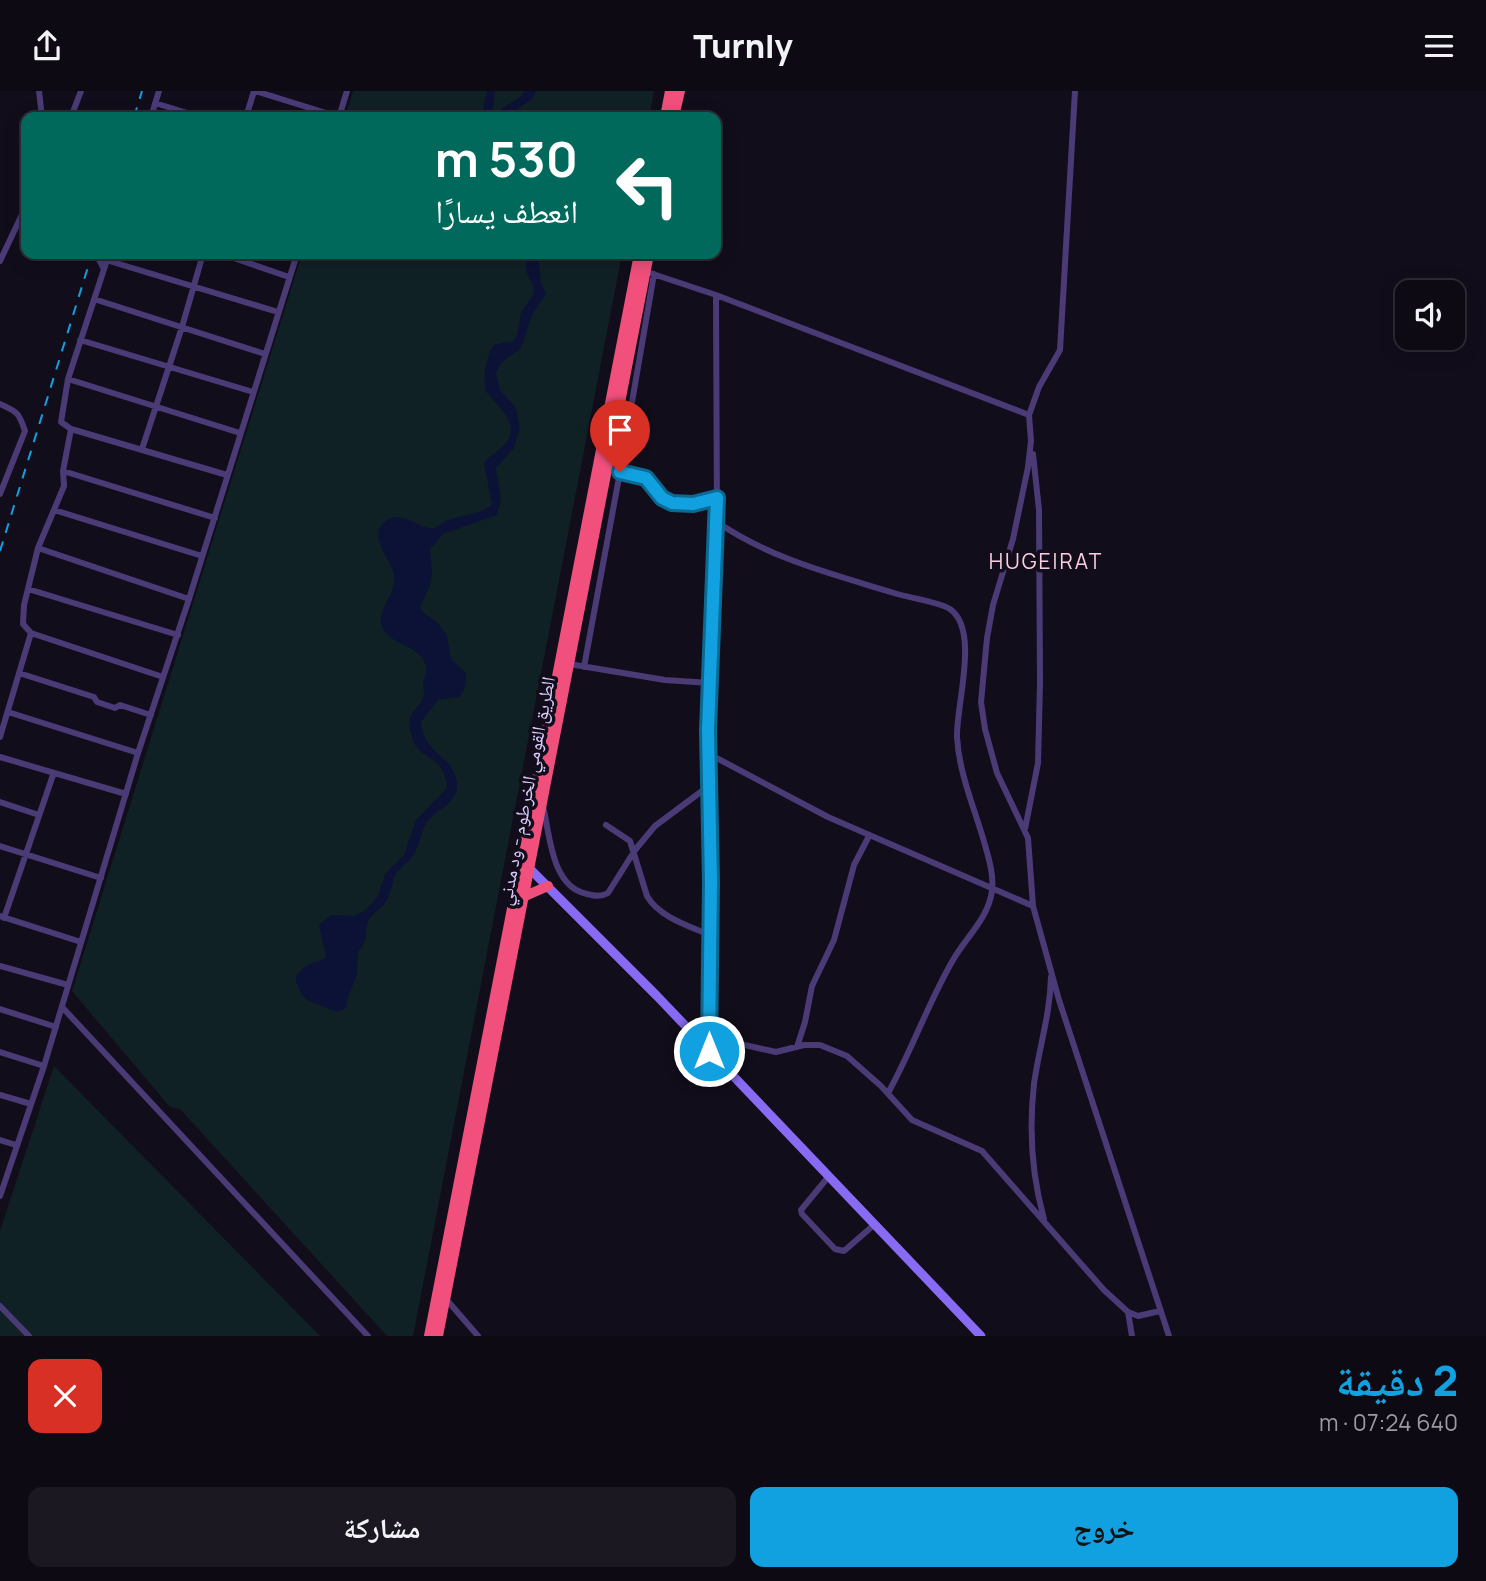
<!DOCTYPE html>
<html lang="ar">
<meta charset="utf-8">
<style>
:root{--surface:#0e0a14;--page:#1c1822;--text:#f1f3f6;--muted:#9b9aa0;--line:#2e2b34;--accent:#12a1e0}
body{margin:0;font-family:Manrope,"Noto Naskh Arabic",sans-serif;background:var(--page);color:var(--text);direction:rtl;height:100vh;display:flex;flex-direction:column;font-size:26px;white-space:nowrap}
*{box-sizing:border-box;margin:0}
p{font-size:23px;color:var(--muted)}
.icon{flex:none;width:38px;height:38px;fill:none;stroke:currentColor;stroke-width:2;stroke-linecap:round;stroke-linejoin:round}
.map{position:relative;height:1245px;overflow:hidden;direction:ltr}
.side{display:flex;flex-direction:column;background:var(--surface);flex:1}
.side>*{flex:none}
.hud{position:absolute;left:21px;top:21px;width:700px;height:147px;border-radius:14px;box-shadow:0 4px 18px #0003,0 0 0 2px var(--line);direction:rtl;background:#00695c;color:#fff;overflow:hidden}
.buttons{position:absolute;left:1395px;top:189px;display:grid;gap:14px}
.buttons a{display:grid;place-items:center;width:70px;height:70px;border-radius:14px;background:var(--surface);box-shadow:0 4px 18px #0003,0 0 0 2px var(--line);font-size:35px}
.pin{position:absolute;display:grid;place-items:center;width:60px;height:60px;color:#fff;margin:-72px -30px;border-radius:50% 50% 50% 0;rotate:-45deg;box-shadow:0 0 7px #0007}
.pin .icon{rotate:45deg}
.me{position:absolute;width:77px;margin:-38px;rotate:0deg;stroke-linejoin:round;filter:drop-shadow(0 0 5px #0008)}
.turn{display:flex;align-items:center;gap:24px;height:147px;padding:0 28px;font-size:32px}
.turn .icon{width:91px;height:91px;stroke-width:2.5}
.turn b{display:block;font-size:49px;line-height:60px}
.round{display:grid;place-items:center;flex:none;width:74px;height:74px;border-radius:14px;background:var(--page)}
.overview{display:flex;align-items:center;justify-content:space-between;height:119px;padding:0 28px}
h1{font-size:42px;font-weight:800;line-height:52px;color:var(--accent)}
.action{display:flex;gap:14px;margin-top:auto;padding:14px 28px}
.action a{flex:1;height:80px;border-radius:14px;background:var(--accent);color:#111;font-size:28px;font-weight:800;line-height:80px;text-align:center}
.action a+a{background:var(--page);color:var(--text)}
header{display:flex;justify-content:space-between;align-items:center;height:91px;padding:0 28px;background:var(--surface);font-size:32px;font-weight:800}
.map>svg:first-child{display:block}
</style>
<header><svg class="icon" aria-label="menu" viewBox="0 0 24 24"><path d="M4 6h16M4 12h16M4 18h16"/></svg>Turnly<svg class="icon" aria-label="share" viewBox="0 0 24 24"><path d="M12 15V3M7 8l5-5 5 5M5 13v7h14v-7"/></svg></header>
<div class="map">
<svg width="1486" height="1245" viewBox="0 0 1486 1245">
<rect width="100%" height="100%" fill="#120d1b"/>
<!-- green -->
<path fill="#102125" d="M353,0h301l-5,26h-304z
M302,163h320l-209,1082h-26l-207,-227 -10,-2 -98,-116z
M54,975l266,270h-320v-105z"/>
<!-- water -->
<path fill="#0c1235" d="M487,0h8l-2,19 5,1 22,-14 5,-6h11l-3,7 -26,19h-20l-4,-10z
M526,163h12l3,28 5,12 -14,21 -11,33 -20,15 -5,10 4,17 16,18 4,20 -6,20 -18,20 5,31 -4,16 -54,19 -13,15 2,23 -2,13 -10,23 4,5 14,10 9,12 4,24 15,14c0,10 0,17 -7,24l-21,3 -17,22c4,35 34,33 36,62 1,21 -23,25 -31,40 -6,10 -6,21 -12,30 -4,8 -13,12 -18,20 -5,9 -5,22 -11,29 -4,6 -12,10 -15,15 -8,12 2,19 -12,34l-1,24 -9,20 -2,12 -9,4 -30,-12 -5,-5 -6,-13v-6l9,-10 21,-8 -7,-33 12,-10 22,1 13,-6 12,-14 7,-22 19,-19 12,-35 31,-32c-2,-34 -29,-28 -35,-50 -9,-28 9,-27 12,-44 0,-1 -1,-10 -1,-11 1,-5 4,-10 3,-15 -3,-23 -33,-21 -43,-39 -9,-17 12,-32 11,-50 0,-19 -19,-28 -15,-51 17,-23 34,-2 53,1l15,-9 35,-9 10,-6 -8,-42c5,-8 11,-9 17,-15 25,-23 -4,-41 -16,-58 -1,-16 0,-34 10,-46l17,-2 5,-6 4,-24 12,-17 1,-7 -8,-17z"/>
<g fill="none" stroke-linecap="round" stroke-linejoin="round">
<!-- street -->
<path stroke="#4a3b77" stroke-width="6" d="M39,0l3,26
M255,0l84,26
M1075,0l-15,259 -21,37 -10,28 2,26 -3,26 -15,72 -20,66 -6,33 -6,64 4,27 12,44 31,65 5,68 26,94 110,336
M155,12l45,14
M71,26l10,-26
M151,26l8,-26
M246,26l8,-26
M339,26l8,-26
M96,163l8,15
M109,163l-41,125 -7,43 10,7 156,46
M222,163l67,23
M106,169l172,52
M0,170l26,-55
M644,180l72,24 313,120
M94,208l171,55
M80,249l173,52
M68,288l172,54
M0,313c18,8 19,9 25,27l-25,63
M71,338l-8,42 1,15 -26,62 -14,57 -1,19 8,9 132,44
M142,358l40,-122 21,-73
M606,377l40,10 16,20 10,5h28l17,-6
M63,380l152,47
M54,419l148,46
M717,431c54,37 115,52 177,71 15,5 43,8 56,16 30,21 6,96 7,128 2,37 18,72 28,108 4,14 9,31 7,46 -4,28 -26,46 -39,69 -25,43 -41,90 -65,133
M38,457l151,51
M28,498l150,46
M569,573l96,16 45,3
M584,576l36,-195 34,-198
M19,582l75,24 3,5 18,6 5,-3 31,10
M8,621l130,41
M0,646l31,-104
M709,663l119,63 205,89
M0,666l126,37
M0,711l39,13
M543,715c7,28 8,81 44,88 8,2 14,3 21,-1l27,-43 20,-24 55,-41
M606,734l24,16 17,55c12,21 42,30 63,39
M1025,738l13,-66 2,-80 -1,-173 -6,-56
M0,755l101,32
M0,825l81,26
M4,827l49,-143
M0,875l68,19
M62,916l306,329
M0,918l56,18
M709,946l67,15 28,-7h16l27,11 34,30 31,34 70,31 122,139 24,22 10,4 22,-5
M797,956l8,-25 7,-36 22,-46 20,-75 15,-29
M709,960l2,-170 -3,-151 9,-208 -1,-227
M0,961l44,14
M0,1004l31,9
M0,1049l16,5
M829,1085l-28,34 1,4 33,35 9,2 31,-27
M0,1105l44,-130 94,-313 51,-154 108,-345
M1044,1128c-12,-43 -15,-91 -10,-135 5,-37 16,-68 17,-107
M446,1208l32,37
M0,1215l29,30
M1128,1221l4,24"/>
<!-- secondary -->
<path stroke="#896af3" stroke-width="9" d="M525,773l132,132 324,340"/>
<!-- highway -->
<path stroke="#f1507c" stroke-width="10" d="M665,26l5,-26
M674,26l6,-26
M523,806l25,-11
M429,1245l210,-1082
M438,1245l211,-1082"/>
<!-- rail -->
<path stroke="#12a1e0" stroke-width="2" stroke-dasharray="10 9" stroke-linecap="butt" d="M134,26l8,-26
M0,460l92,-297"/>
</g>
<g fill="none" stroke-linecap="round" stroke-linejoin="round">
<!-- route casing -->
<g stroke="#0c6992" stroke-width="18">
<path id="route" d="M620,381l26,6 16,20 10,5 21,1 24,-6 -9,232 3,151 -2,170"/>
</g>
<!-- route -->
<use href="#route" stroke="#12a1e0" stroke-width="12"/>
</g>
<g text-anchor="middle" stroke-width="7" stroke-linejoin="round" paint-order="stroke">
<!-- street labels -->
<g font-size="19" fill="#dacbfb" stroke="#120d1b">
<text transform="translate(526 700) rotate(-79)" y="7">الطريق القومي الخرطوم - ود مدني</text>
</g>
<!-- neighbourhood labels -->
<g font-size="21" letter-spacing="2" fill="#fbcde1" stroke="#120d1b">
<text x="1046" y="478">HUGEIRAT</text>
</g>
</g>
</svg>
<div class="buttons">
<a><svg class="icon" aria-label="sound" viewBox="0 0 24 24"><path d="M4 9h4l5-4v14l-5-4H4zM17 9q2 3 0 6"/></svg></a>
</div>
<div class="pin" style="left:620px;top:381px;background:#d93025"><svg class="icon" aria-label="arrive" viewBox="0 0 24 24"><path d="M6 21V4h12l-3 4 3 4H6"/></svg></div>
<svg class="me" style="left:709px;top:960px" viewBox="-20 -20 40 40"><circle r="17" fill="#12a1e0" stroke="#fff" stroke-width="3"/><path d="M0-11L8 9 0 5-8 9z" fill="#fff"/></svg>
<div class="hud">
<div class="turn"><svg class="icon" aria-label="left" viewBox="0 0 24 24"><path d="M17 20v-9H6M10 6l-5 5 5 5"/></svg><div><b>530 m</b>انعطف يسارًا</div></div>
</div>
</div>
<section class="side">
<div class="overview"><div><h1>2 دقيقة</h1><p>640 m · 07:24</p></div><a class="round" style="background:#d93025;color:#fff"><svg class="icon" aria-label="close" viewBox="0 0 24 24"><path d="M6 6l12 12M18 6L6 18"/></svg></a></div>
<div class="action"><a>خروج</a><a>مشاركة</a></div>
</section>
